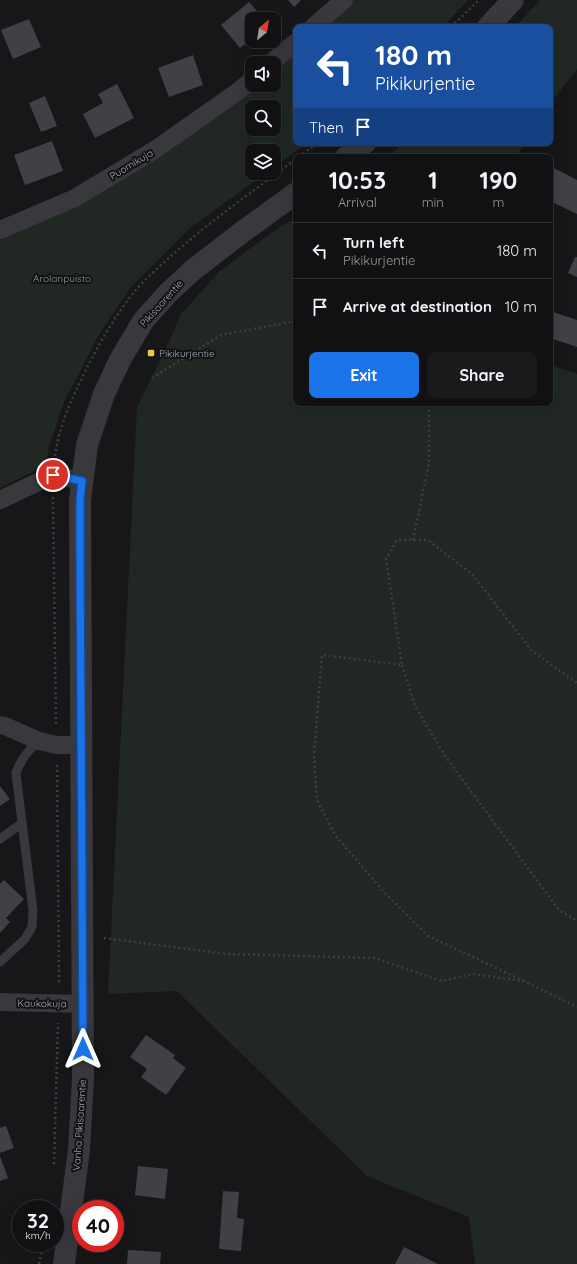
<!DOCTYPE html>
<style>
:root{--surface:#111012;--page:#1a191b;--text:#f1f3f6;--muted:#9c9d9f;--line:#303032;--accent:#1a73e8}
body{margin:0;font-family:Quicksand,sans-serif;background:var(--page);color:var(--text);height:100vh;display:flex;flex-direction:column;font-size:15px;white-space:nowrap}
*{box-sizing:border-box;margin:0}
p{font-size:13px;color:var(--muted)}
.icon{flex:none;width:22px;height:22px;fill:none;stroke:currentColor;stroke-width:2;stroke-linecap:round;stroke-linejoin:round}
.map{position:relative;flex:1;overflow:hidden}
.sheet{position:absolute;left:293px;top:154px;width:260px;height:252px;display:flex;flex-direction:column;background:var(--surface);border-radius:8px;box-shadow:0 4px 16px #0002,0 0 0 1px var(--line)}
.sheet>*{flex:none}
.hud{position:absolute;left:293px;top:24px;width:260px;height:122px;border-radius:8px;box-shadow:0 4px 16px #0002,0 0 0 1px var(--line);background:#1a4fa0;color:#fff;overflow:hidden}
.needle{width:26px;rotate:30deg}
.controls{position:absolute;left:245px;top:12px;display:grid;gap:8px}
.controls a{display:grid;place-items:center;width:36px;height:36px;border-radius:8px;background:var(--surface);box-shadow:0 4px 16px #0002,0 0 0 1px var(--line);font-size:20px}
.speed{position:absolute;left:12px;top:1200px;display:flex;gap:8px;font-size:20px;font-weight:700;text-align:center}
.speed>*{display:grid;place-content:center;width:52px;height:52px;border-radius:50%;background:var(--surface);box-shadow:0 4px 16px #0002,0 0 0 1px var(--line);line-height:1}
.speed small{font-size:10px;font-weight:400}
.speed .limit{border:6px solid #d22;background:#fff;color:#111}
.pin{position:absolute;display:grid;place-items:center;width:34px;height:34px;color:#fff;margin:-17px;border:2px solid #fff;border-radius:50%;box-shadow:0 1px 4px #0007}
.me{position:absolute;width:44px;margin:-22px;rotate:0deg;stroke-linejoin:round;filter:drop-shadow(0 0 3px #0008)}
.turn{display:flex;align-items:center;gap:14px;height:84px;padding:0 16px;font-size:18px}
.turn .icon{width:52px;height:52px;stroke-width:2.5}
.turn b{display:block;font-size:28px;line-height:34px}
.then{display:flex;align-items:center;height:38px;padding:0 16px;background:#0003;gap:8px;font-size:15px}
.eta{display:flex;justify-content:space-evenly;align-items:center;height:68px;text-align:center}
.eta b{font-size:24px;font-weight:800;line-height:28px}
.button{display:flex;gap:8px;margin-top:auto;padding:8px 16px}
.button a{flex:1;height:46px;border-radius:8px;background:var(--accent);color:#fff;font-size:16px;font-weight:800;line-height:46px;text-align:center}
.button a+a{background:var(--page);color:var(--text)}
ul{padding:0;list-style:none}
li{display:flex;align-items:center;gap:12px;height:56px;padding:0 16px;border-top:1px solid var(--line)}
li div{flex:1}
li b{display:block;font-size:15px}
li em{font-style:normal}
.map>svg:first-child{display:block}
</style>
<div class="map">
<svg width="577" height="1264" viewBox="0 0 577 1264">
<rect width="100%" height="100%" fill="#171618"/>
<!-- green -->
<path fill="#212823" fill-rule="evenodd" d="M349,0h119l-25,27h-124z
M540,0h37v69l-27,35v-77h-35z
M296,47v96h11l-33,24v-16h-22v22h14l-76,55 -59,59 -30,44 -37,71 -15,45 -3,18 -46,23v-252l254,-151h20v-18zM252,107h22v22h-22z
M403,143h121l-7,14h-129z
M296,217v186h254v-38l27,9v890h-102l-6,-47 -102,-41 -190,-185 -69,3 29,-587 32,-65 12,-28 39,-43 51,-38z"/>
<!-- building -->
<path fill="#414045" d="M288,0h13l-7,7z
M249,2l15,17h-12v20l-12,9 -19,-23z
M29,19l12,28 -28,12 -12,-29z
M193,55l10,30 -34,12 -11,-29z
M117,84l17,34 -39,20 -12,-24 20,-11 -5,-9z
M45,96l12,30 -16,6 -12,-29z
M52,141l11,30 -38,14 -11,-30z
M550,166l27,14v34l-27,-13z
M575,257h2v20l-9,-4z
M550,311l27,9v27l-27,-9z
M0,786l10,13 -10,7z
M4,880l20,19 -18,19 4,4 -10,11v-49z
M146,1035l29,20 -2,3 13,10 -20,27 -25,-18 6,-8 -17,-12z
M6,1126l8,22 -14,5v-25z
M0,1156l8,22 -8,3z
M138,1166l30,3 -3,30 -30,-4z
M223,1191l16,1 -2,26 7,1 -3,32 -22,-2z
M404,1247l34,17h-43z
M128,1250l33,2 -1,12h-33z"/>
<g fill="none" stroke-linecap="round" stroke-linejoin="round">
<!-- path -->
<path stroke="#3e3e44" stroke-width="2.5" stroke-dasharray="2 3" stroke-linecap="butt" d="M451,27l28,-27
M299,157l18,-14
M152,378l69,-43 75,-14
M55,456c4,-29 15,-54 28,-80 14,-29 31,-59 52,-85 10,-12 23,-23 34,-33 40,-36 84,-67 127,-99
M53,497l3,229
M413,540l16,-77v-57l-8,-3
M402,665l13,41 30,50 114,154 18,11
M57,765l2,217
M104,938l123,16 148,4 66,23 32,-7 51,7 53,26
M524,981l-96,-45 -43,-43 -50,-58 -18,-35 -3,-45 8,-100 80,10 -16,-106 11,-19h31l45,35 59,76 45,32
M54,1164l4,-141
M39,1264l4,-21"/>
<!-- service -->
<path stroke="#38383d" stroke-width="9" d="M0,839l22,-16
M0,962l25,-23 7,-12 1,-16 -17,-138c5,-14 12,-23 23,-32"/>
<!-- minor -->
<path stroke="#38383d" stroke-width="18" d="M313,27l31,-27
M271,63l25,-21
M0,230l75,-32 81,-49 81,-57 15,-12
M0,500l53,-25 29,6
M0,725l5,1 34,15 18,4h24
M0,1002l84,2"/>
<!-- tertiary -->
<path stroke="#38383d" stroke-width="22" d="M488,27l25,-27
M346,157l19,-14
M64,1264l15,-114 4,-71 -3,-579 7,-55 17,-51 16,-34 23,-39 25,-28 25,-23 44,-34 59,-43"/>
</g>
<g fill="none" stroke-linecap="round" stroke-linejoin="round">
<!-- route casing -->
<g stroke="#114b97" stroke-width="10">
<path id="route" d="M53,475l29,6 -2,19v49l3,500"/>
</g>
<!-- route -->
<use href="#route" stroke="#1a73e8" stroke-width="7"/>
</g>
<!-- markers -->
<rect fill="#e8c93e" stroke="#121113" stroke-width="1.5" x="147" y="349" width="8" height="8" rx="2"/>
<g text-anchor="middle" stroke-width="4" stroke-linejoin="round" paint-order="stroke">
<!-- street labels -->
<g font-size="10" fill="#a9abb7" stroke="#121113">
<text transform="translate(131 164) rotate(-31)" y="4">Puomikuja</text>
<text transform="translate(161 303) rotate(-48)" y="4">Pikisaarentie</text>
<text transform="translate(42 1003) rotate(1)" y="4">Kaukokuja</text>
<text transform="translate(79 1125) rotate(-86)" y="4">Vanha Pikisaarentie</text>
</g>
<!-- park labels -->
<g font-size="10" fill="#81a188" stroke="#121113">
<text x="62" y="282">Arolanpuisto</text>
</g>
<!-- poi labels -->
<g font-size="10" fill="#a9abb7" stroke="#121113" text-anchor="start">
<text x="159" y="357">Pikikurjentie</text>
</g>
</g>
</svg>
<div class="controls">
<a><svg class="needle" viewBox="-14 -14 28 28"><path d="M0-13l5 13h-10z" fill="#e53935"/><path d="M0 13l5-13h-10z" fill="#9c9d9f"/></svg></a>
<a><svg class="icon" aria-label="sound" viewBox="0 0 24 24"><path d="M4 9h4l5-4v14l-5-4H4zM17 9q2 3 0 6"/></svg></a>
<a><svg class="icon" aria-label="search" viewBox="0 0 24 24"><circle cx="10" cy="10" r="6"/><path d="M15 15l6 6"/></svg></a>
<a><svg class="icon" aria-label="layers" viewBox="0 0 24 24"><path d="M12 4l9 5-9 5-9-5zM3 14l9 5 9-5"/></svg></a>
</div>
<div class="speed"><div>32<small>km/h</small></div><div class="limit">40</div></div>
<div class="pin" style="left:53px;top:475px;background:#d93025"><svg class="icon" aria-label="arrive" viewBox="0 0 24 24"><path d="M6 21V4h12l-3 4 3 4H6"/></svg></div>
<svg class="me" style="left:83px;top:1049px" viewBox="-20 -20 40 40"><path d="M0-17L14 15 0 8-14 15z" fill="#1a73e8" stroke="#fff" stroke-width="4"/></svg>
<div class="hud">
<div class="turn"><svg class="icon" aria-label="left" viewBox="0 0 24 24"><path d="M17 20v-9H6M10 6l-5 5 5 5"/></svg><div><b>180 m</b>Pikikurjentie</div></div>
<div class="then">Then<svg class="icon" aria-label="arrive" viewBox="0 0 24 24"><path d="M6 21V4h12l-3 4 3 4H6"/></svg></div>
</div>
<section class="sheet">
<div class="eta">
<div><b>10:53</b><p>Arrival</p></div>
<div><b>1</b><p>min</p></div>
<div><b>190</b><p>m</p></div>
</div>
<ul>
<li><svg class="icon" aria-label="left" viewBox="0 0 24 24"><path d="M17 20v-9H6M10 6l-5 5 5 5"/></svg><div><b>Turn left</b><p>Pikikurjentie</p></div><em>180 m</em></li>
<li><svg class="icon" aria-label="arrive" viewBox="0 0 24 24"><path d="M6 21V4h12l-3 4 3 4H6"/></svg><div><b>Arrive at destination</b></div><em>10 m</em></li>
</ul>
<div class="button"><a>Exit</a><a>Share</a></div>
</section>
</div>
